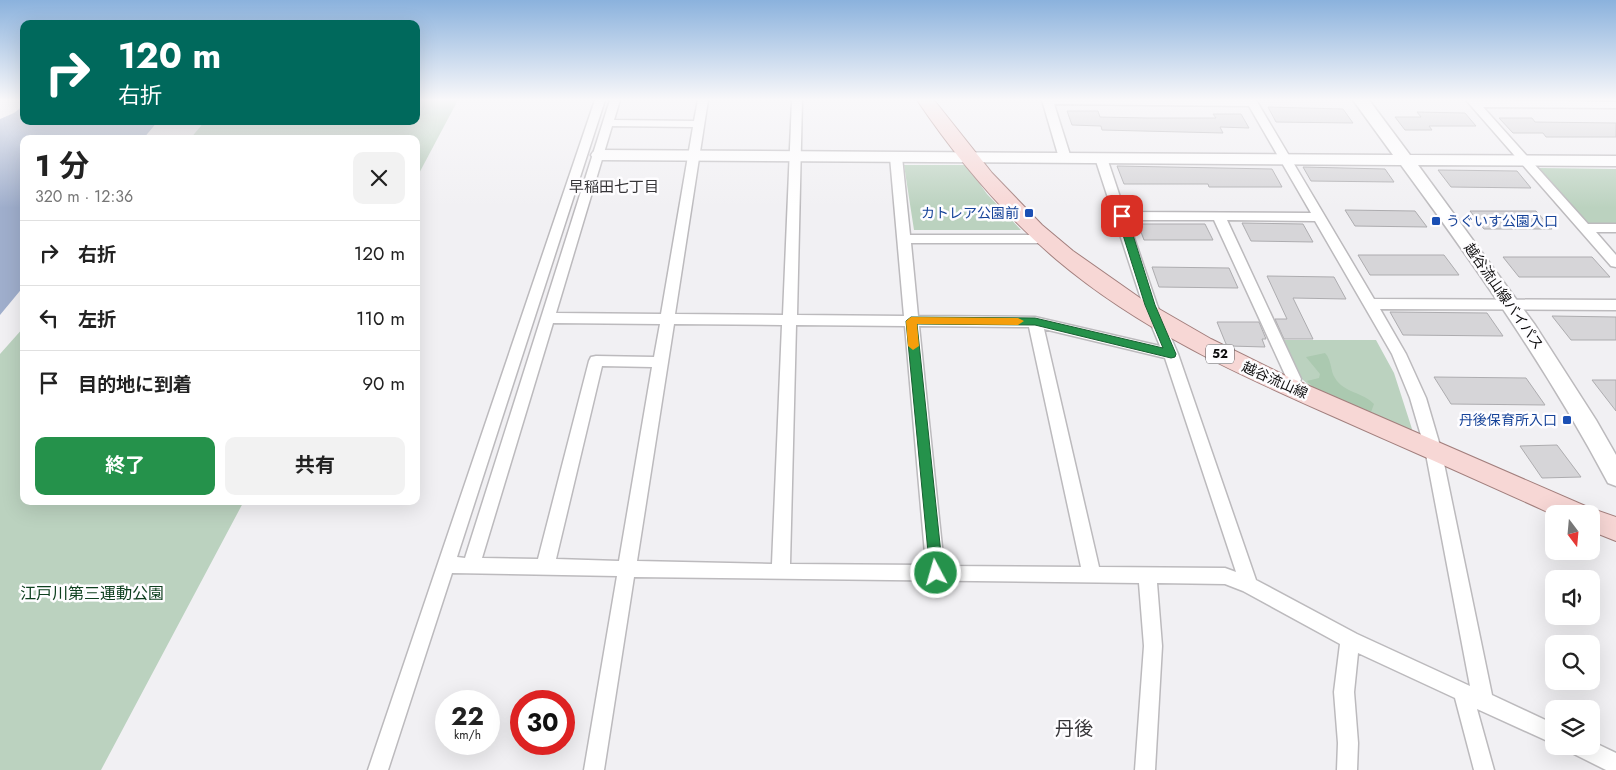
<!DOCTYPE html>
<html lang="ja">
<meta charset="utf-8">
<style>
:root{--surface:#fff;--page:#f2f2f2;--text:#222;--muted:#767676;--line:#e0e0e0;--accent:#25924b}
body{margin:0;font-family:Jost,"Noto Sans JP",sans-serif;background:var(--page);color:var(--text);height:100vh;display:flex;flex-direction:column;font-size:19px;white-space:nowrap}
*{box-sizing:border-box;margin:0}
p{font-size:16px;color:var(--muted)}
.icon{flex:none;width:28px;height:28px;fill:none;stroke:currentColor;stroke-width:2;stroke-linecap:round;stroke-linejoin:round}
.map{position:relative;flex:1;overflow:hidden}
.drawer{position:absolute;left:20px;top:135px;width:400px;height:370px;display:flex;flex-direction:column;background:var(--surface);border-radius:10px;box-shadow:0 5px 20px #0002}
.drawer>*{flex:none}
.top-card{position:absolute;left:20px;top:20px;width:400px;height:105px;border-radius:10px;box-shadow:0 5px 20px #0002;background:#00695c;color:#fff;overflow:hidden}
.needle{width:32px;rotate:164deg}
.fabs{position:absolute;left:1545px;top:505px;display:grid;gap:10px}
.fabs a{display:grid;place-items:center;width:55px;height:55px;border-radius:10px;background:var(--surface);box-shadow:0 5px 20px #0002;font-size:25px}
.speed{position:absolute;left:435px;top:690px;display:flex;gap:10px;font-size:25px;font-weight:700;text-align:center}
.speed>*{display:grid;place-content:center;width:65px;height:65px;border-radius:50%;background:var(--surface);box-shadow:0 5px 20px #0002;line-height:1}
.speed small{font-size:12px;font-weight:400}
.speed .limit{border:8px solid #d22;background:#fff;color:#111}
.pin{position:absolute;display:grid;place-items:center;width:42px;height:42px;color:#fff;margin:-21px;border-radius:10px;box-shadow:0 2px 8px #0006}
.me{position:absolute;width:55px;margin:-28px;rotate:354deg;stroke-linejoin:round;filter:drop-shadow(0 0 4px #0008)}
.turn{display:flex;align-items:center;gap:18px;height:105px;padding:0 15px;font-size:22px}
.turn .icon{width:65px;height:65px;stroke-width:2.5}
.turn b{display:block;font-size:35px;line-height:42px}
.round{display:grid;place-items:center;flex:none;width:52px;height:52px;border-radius:10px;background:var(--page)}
.headline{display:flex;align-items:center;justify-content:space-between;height:85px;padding:0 15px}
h1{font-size:30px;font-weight:700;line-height:38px}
.primary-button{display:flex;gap:10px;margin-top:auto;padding:10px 15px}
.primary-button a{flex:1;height:58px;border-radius:10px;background:var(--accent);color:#fff;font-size:20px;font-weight:700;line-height:58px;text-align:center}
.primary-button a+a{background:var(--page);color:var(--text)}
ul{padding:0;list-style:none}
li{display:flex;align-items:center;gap:15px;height:65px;padding:0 15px;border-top:1px solid var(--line)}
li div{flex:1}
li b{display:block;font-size:19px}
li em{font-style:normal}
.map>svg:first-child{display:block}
</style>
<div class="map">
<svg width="1616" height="770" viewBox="0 0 1616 770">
<rect width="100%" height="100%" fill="#f1f0f3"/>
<!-- green -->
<path fill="#bbd2bf" d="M416,100h42l-42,79v-40h-226l15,-18h211z
M904,165h62l21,29 34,36h-107z
M1539,168l77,1v55l-26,1z
M24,327v174h220l-143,269h-101v-416z
M1284,340h92l18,33 18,56 -1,3 -99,-44 -10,-9z"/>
<!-- forest -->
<path fill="#abc9b0" d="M1325,353c7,7 5,18 10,25 9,15 28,14 39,26l-3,8 -58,-25 -6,-6 12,-3 1,-4 -14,-17z"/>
<!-- water -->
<path fill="#9faecc" d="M24,105v16h134l-15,18h-119v147l-24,29v-196l14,-6z"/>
<!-- building -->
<path fill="#d6d5d8" stroke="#adacaf" d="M1268,107l75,2 10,14 -77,-1z
M1067,111h31l2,6 47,1h69l-3,-4h28l8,14 -29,-1 3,6 -121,-3 -1,-4 -29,-1z
M1417,112l48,1 11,13h-47l3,4h-27l-10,-13h26z
M1499,118h33l3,4 81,1v14h-70l-3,-4h-30z
M1117,166l155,3 10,18h-73l-1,-3h-84z
M1303,167l82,2 9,13 -83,-1z
M1438,170l79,1 14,17 -80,-1z
M1345,210l70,1 12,16 -72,-1z
M1470,211h66l16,18h-68z
M1242,223l61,1 10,18 -62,-1z
M1138,224h67l8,16h-69z
M1358,255h86l15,20h-89z
M1503,257h89l18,20h-91z
M1152,267l77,1 9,20 -79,-1z
M1267,276l67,1 12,22 -53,-1 20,41h-29l-9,-20h12z
M1390,312l97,1 16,23 -100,-1z
M1552,316l64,1v23h-45z
M1217,322h42l7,17h-4l3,8 -35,-1 -4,-2z
M1434,377l92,1 19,27 -94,-1z
M1592,380h24v31z
M1557,445l24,32 -39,1 -22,-32z"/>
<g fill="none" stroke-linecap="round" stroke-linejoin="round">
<!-- street casing -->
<g stroke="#bcbabd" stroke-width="3">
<path id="street" d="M595,100h10l-148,457 8,1 145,-458h10l-6,20 80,1 4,-21h10l-33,214 108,1 9,-215h10l-5,215 107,1 -14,-159 6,-3 6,3 8,78h137l6,4 -6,4h-136l7,73 117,1 125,29 -17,-41 -48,-147 2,-2h8l2,2 18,54 186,1 -62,-107 -195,-2 17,54 -6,3 -6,-3 -17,-58h214l118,199 242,1v10l-236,-1 26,45 20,44 15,51 51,246 62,29v20l-77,-35 17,61h-20l-19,-72 -97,-45 -4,39 4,51 -1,27h-20l1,-27 -4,-51 6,-48 -97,-53 -18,-7 -68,-1 5,63 -7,124h-20l9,-124 -5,-63 -505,-6 -30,193h-20l33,-194 -165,-3 -64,197h-20zM612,126l81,1 -32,187 -105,-1zM1128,220h86l73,159 -3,8 3,4 5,2 5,-2 4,-12 -74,-159 88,1 77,133 18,44 15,51 45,237 -113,-52 -101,-54 -78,-226 -21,-49zM553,323l107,1 -6,33 -58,-1 -5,1 -2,4 -51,198 -56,-1zM674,324l108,1 -10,239 -135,-3zM796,325l109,1 21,239 -136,-1zM919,326l110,1 52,240 -137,-1zM1044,329l121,29 71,214 -11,-4 -126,-1zM602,366l50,1 -33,194 -63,-2z
M1466,100l150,2v6l-133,-1 105,117h28v8h-20l20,23v12l-5,-1z
M1591,741l25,12v17h-10l-34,-17 -3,-7h22z"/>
</g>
<!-- secondary casing -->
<g stroke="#bcbabd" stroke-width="3">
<path id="secondary" d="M1353,100h16l41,55 206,1v10l-198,-1 117,160 61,95 20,35v31l-8,-3c-60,-113 -132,-216 -207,-318l-802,-5 -6,-2 -2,-3 2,-3 6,-2 794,5z"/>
</g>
<!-- primary casing -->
<g stroke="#a27f7d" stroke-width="2">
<path id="primary" d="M917,100h17l58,73 50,52 31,26 67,47 71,41 73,36 306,133 26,9v24l-25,-10v-17l-37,1c-72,-33 -145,-65 -217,-97 -98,-43 -197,-88 -280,-158 -54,-46 -100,-101 -140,-160z"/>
</g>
<!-- street -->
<use href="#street" fill="#fff" fill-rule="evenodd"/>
<!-- secondary -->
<use href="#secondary" fill="#fff" fill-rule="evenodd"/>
<!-- primary -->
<use href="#primary" fill="#f7d7d5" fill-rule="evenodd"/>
</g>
<!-- sky -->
<linearGradient id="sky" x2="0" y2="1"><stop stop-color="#8bb2dd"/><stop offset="0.48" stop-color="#f9f8fa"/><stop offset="1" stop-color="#f9f8fa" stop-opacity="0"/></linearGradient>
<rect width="1616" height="208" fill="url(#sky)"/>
<!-- route -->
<path fill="#25924b" stroke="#185f31" d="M1122,213l5,3 28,89 21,49 -1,3 -4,1 -136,-33 -118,-1 26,249 -2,5 -5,1 -4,-1 -2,-5 -24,-252 5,-4 124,1 128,30 -18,-43 -28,-89z"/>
<!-- slow -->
<path fill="#f59e0b" d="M911,317l107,1 6,3 -6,4 -101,-1 2,22 -6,4 -5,-4 -2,-25z"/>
<!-- markers -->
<g fill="#1a4fb4" stroke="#fefdff" stroke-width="2">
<rect x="1024" y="208" width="10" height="10" rx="2.5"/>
<rect x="1431" y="216" width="10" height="10" rx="2.5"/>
<rect x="1562" y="415" width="10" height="10" rx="2.5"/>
</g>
<g text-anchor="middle" stroke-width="5" stroke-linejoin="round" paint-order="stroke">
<!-- shield labels -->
<rect fill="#fefdff" stroke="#565556" stroke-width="1" x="1206" y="344.5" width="28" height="19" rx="4"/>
<g font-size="12" font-weight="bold" fill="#0e0d0e">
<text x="1220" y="358">52</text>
</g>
<!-- transit labels -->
<g font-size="14" fill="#164399" stroke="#fefdff" text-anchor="end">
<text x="1019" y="218">カトレア公園前</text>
<text x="1446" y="226" text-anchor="start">うぐいす公園入口</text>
<text x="1557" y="425">丹後保育所入口</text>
</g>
<!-- street labels -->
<g font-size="14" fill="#0e0d0e" stroke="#fefdff">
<text transform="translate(1504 296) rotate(55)" y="5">越谷流山線バイパス</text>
<text transform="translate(1275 380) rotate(24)" y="5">越谷流山線</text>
</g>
<!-- neighbourhood labels -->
<g font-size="15" fill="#373639" stroke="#fefdff">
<text x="614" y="192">早稲田七丁目</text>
</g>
<!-- near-park labels -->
<g font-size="16" fill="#0e401f" stroke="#fefdff">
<text x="92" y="599">江戸川第三運動公園</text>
</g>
<!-- near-quarter labels -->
<g font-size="19" fill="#373639" stroke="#fefdff">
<text x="1074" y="735">丹後</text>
</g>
</g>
</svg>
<div class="fabs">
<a><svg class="needle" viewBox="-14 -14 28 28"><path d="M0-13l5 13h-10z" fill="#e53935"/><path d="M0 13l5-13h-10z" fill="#767676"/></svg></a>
<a><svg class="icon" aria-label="sound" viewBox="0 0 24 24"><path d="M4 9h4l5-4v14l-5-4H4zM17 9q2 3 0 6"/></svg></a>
<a><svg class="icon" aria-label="search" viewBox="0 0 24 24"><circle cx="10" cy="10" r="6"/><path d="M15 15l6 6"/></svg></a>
<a><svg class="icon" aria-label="layers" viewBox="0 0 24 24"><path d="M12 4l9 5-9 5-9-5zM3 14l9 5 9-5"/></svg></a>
</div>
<div class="speed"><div>22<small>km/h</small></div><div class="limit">30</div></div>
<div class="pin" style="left:1122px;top:216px;background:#d93025"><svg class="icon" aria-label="arrive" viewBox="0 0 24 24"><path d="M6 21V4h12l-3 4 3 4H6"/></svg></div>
<svg class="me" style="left:936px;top:573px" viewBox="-20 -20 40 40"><circle r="17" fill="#25924b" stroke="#fff" stroke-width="3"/><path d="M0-11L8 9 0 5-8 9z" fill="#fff"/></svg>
<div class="top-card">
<div class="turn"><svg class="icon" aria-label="right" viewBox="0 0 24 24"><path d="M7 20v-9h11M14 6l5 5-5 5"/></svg><div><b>120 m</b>右折</div></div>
</div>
<section class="drawer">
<div class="headline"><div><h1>1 分</h1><p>320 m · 12:36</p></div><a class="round"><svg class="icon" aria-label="close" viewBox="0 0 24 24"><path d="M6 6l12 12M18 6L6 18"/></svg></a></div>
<ul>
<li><svg class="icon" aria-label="right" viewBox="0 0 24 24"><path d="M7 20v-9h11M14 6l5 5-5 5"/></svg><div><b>右折</b></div><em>120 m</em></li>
<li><svg class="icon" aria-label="left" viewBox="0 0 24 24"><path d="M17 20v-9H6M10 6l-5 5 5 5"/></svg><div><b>左折</b></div><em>110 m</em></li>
<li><svg class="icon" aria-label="arrive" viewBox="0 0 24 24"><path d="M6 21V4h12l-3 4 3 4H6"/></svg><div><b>目的地に到着</b></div><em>90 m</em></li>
</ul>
<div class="primary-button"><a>終了</a><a>共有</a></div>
</section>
</div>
